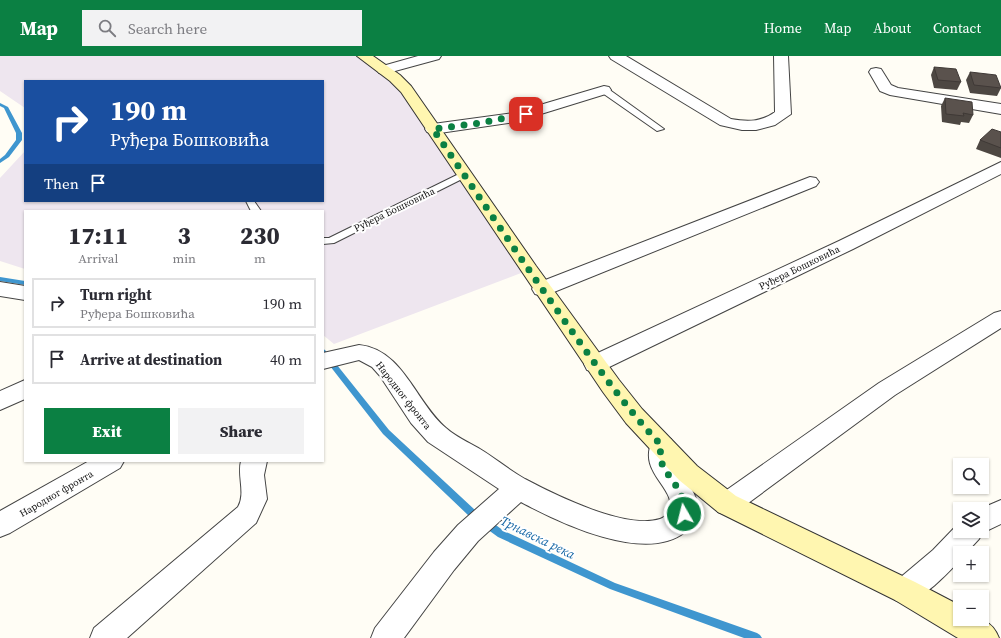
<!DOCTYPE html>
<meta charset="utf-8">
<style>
:root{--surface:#fff;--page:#f2f2f3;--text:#2b2b33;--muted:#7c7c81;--line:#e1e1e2;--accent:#0b8043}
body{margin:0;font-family:"Source Serif 4",serif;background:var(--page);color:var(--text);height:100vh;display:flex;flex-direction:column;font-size:15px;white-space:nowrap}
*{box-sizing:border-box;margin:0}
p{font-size:13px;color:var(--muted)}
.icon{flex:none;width:22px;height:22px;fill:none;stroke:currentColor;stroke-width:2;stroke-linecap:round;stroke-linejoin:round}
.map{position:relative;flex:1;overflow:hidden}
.sheet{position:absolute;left:24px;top:154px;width:300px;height:252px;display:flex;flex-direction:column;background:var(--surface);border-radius:0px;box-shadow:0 1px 3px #0004}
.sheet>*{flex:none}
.top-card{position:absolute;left:24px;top:24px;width:300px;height:122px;border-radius:0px;box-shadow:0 1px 3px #0004;background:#1a4fa0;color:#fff;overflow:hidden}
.buttons{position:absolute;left:953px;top:402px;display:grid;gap:8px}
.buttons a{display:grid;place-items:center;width:36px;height:36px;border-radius:0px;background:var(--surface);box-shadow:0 1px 3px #0004;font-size:20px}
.pin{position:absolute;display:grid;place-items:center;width:34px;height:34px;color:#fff;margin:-17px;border-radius:8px;box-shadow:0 2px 6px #0006}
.me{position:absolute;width:44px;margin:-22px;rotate:352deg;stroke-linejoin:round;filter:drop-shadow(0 0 3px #0008)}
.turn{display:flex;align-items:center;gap:14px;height:84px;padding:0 20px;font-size:18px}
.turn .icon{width:52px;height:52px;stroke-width:2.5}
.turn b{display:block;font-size:28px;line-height:34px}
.then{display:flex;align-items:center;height:38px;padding:0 20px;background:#0003;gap:8px;font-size:15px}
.eta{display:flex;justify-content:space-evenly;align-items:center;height:68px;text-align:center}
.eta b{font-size:24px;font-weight:800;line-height:28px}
.action{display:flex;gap:8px;margin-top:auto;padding:8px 20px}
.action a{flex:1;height:46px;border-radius:0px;background:var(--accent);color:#fff;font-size:16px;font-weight:800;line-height:46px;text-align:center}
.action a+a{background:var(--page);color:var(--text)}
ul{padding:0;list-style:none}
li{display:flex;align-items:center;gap:12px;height:50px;margin:0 8px 6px;padding:0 12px;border:2px solid var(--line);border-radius:0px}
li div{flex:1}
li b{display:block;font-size:15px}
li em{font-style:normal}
header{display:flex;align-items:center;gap:24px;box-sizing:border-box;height:56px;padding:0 20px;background:var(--accent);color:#fff}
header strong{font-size:19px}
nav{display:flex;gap:22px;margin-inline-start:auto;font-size:14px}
.search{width:280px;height:36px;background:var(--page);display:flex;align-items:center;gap:10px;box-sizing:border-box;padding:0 14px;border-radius:0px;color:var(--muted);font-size:15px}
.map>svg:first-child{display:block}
</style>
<header>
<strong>Map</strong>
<div class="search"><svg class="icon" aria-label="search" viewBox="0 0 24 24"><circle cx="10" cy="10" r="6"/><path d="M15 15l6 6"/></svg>Search here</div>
<nav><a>Home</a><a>Map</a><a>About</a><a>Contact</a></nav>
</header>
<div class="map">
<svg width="1001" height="582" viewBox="0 0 1001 582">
<rect width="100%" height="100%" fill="#fffdf5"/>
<!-- industrial -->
<path fill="#eee6ef" d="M0,0h364l31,22 134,192 -195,74 -11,-9v-124h-298v58l-25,-8v-83l25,-27v50h298v-120h-298v27l-25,-17z"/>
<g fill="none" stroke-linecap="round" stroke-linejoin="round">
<!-- stream -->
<path fill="#3f96cf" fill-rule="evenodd" d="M0,47l8,4 14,26v7l-13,17 -9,6v-4l5,-4 11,-15v-7l-12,-25 -4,-2z
M0,221l25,4v4l-25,-4z
M323,293l2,1 64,80 86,80 29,21 111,52 142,50 3,2 2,3h-18l-134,-49 -112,-52 -29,-21 -86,-82 -60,-77z"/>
<!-- lane casing -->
<g stroke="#444" stroke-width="2">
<path id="lane" d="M601,32h6l57,41 -7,2 -56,-39z
M465,115l3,1v4l-134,67 -11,1v-6h6z
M246,145h8l7,10h-10z"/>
</g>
<!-- street casing -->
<g stroke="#444" stroke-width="2">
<path id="street" d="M418,0h23l-2,3 -55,15 -5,-1 -2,-3 2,-3z
M609,0h17l105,63c17,3 30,3 44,-7l-1,-56h14l3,58 -16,11 -19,5h-14l-22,-5 -109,-66z
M876,12l5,1 10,16 7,3 103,16v10l-111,-19 -10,-4 -11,-19 2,-3z
M604,30l5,1 2,3 -2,3 -94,29 -82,12 -6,-2 -2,-3 2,-3 6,-2 80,-11z
M1001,106v12l-148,75 -250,121 -8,2 -8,-2 -3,-6 3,-6 252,-117z
M810,121l6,1 3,4 -3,4 -267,108 -7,2 -7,-2 -3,-5 3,-5z
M0,226l25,4v14l-25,-4z
M1001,255v17l-106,67 -159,117 -9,3 -9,-3 -4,-8 4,-8 161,-113 115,-70z
M359,289c44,4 57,58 87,83 10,9 22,14 34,21 15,9 29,21 45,30 30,16 101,51 135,40 3,-1 7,-4 10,-7 7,-25 -34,-39 -17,-73l9,-3 9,3c4,9 0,17 5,26 6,13 18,23 21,37 1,11 -4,23 -12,30 -40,32 -125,-9 -164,-30l-43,39 -24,29 -50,68h-33l4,-10 59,-76 24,-27 41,-36 -71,-47 -17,-19 -31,-47 -8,-9 -13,-7 -36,9v-16z
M25,324v19l-25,11v-19z
M89,405h35l-4,7 -110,65 -10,4v-26z
M241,405h26l-3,14 3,24 -11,24 -129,115h-37l4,-10 144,-121c8,-14 -1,-31 3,-46z
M1001,444v24l-19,9 -3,6 -13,14h-6v7c-15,16 -35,37 -55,44l-10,-4 -4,-9 4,-9 38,-32 26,-27 1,8h22v-22h-2z"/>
</g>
<!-- secondary casing -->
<g stroke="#333" stroke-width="2">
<path id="secondary" d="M357,0h16l27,19 11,11 125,180 83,114 23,29 55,57 39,30 179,86 44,23 1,14c19,0 31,-1 39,19h-41l-63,-38 -177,-88 -39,-32 -53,-57 -23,-31 -202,-300 -11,-11z"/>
</g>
<!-- lane -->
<use href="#lane" fill="#fff" fill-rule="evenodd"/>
<!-- street -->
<use href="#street" fill="#fff" fill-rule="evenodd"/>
<!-- secondary -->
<use href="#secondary" fill="#fff6b0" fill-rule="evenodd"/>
</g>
<!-- wall -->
<path fill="#4d4742" d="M934,11l27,15 -4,8 -23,-2 -3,-13z
M970,16l31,16 -4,8 -27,-3 -4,-13z
M945,42l28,17 -4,8 -8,-1 -1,3 -18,-3 -1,-16z
M1001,76v26l-25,-9 4,-9z"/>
<!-- building -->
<path fill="#5a524d" stroke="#3f3936" d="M934,11l22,2 5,13 -23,-2z
M970,16l26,3 5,13 -27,-3z
M945,42l27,4 1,13 -10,-2 1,3 -18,-2z
M992,73l9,3v16l-21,-8z"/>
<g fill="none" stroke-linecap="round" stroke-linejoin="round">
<!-- route -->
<path stroke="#0b8043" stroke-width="7" stroke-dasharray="0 12.6" d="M526,58l-46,9 -47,6c45,66 89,132 136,198 29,41 58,82 93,119 -8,19 13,33 19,49 3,6 3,12 3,19"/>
</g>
<g text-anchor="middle" stroke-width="4" stroke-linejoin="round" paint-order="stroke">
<!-- street labels -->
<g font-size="10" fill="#111" stroke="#fff">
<text transform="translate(394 153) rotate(-26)" y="4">Руђера Бошковића</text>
<text transform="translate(799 211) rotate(-26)" y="4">Руђера Бошковића</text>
<text transform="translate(404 339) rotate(52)" y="4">Народног фронта</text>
<text transform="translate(56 437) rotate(-30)" y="4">Народног фронта</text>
</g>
<!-- near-water labels -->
<g font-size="13" font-style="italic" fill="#1768a6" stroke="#fff">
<text transform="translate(538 481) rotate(26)" y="5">Трнавска река</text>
</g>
</g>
</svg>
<div class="buttons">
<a><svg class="icon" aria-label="search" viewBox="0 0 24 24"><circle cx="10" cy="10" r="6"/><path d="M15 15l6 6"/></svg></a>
<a><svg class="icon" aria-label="layers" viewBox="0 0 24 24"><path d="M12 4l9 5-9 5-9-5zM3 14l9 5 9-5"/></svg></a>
<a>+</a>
<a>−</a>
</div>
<div class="pin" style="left:526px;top:58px;background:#d93025"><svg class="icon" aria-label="arrive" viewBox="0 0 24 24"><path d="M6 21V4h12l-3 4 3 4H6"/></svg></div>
<svg class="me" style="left:684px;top:458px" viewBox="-20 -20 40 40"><circle r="17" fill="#0b8043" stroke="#fff" stroke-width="3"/><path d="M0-11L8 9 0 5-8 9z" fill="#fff"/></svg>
<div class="top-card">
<div class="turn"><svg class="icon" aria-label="right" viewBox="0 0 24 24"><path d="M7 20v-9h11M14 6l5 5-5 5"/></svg><div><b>190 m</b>Руђера Бошковића</div></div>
<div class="then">Then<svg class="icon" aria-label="arrive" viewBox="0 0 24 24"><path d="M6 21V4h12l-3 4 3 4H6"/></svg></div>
</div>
<section class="sheet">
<div class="eta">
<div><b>17:11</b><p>Arrival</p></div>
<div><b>3</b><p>min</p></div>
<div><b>230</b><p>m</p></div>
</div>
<ul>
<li><svg class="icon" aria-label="right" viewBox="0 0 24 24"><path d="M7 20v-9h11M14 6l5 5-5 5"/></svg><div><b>Turn right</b><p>Руђера Бошковића</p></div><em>190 m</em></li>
<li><svg class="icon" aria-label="arrive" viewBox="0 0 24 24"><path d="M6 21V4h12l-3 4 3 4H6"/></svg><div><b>Arrive at destination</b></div><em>40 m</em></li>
</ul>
<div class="action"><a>Exit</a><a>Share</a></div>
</section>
</div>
